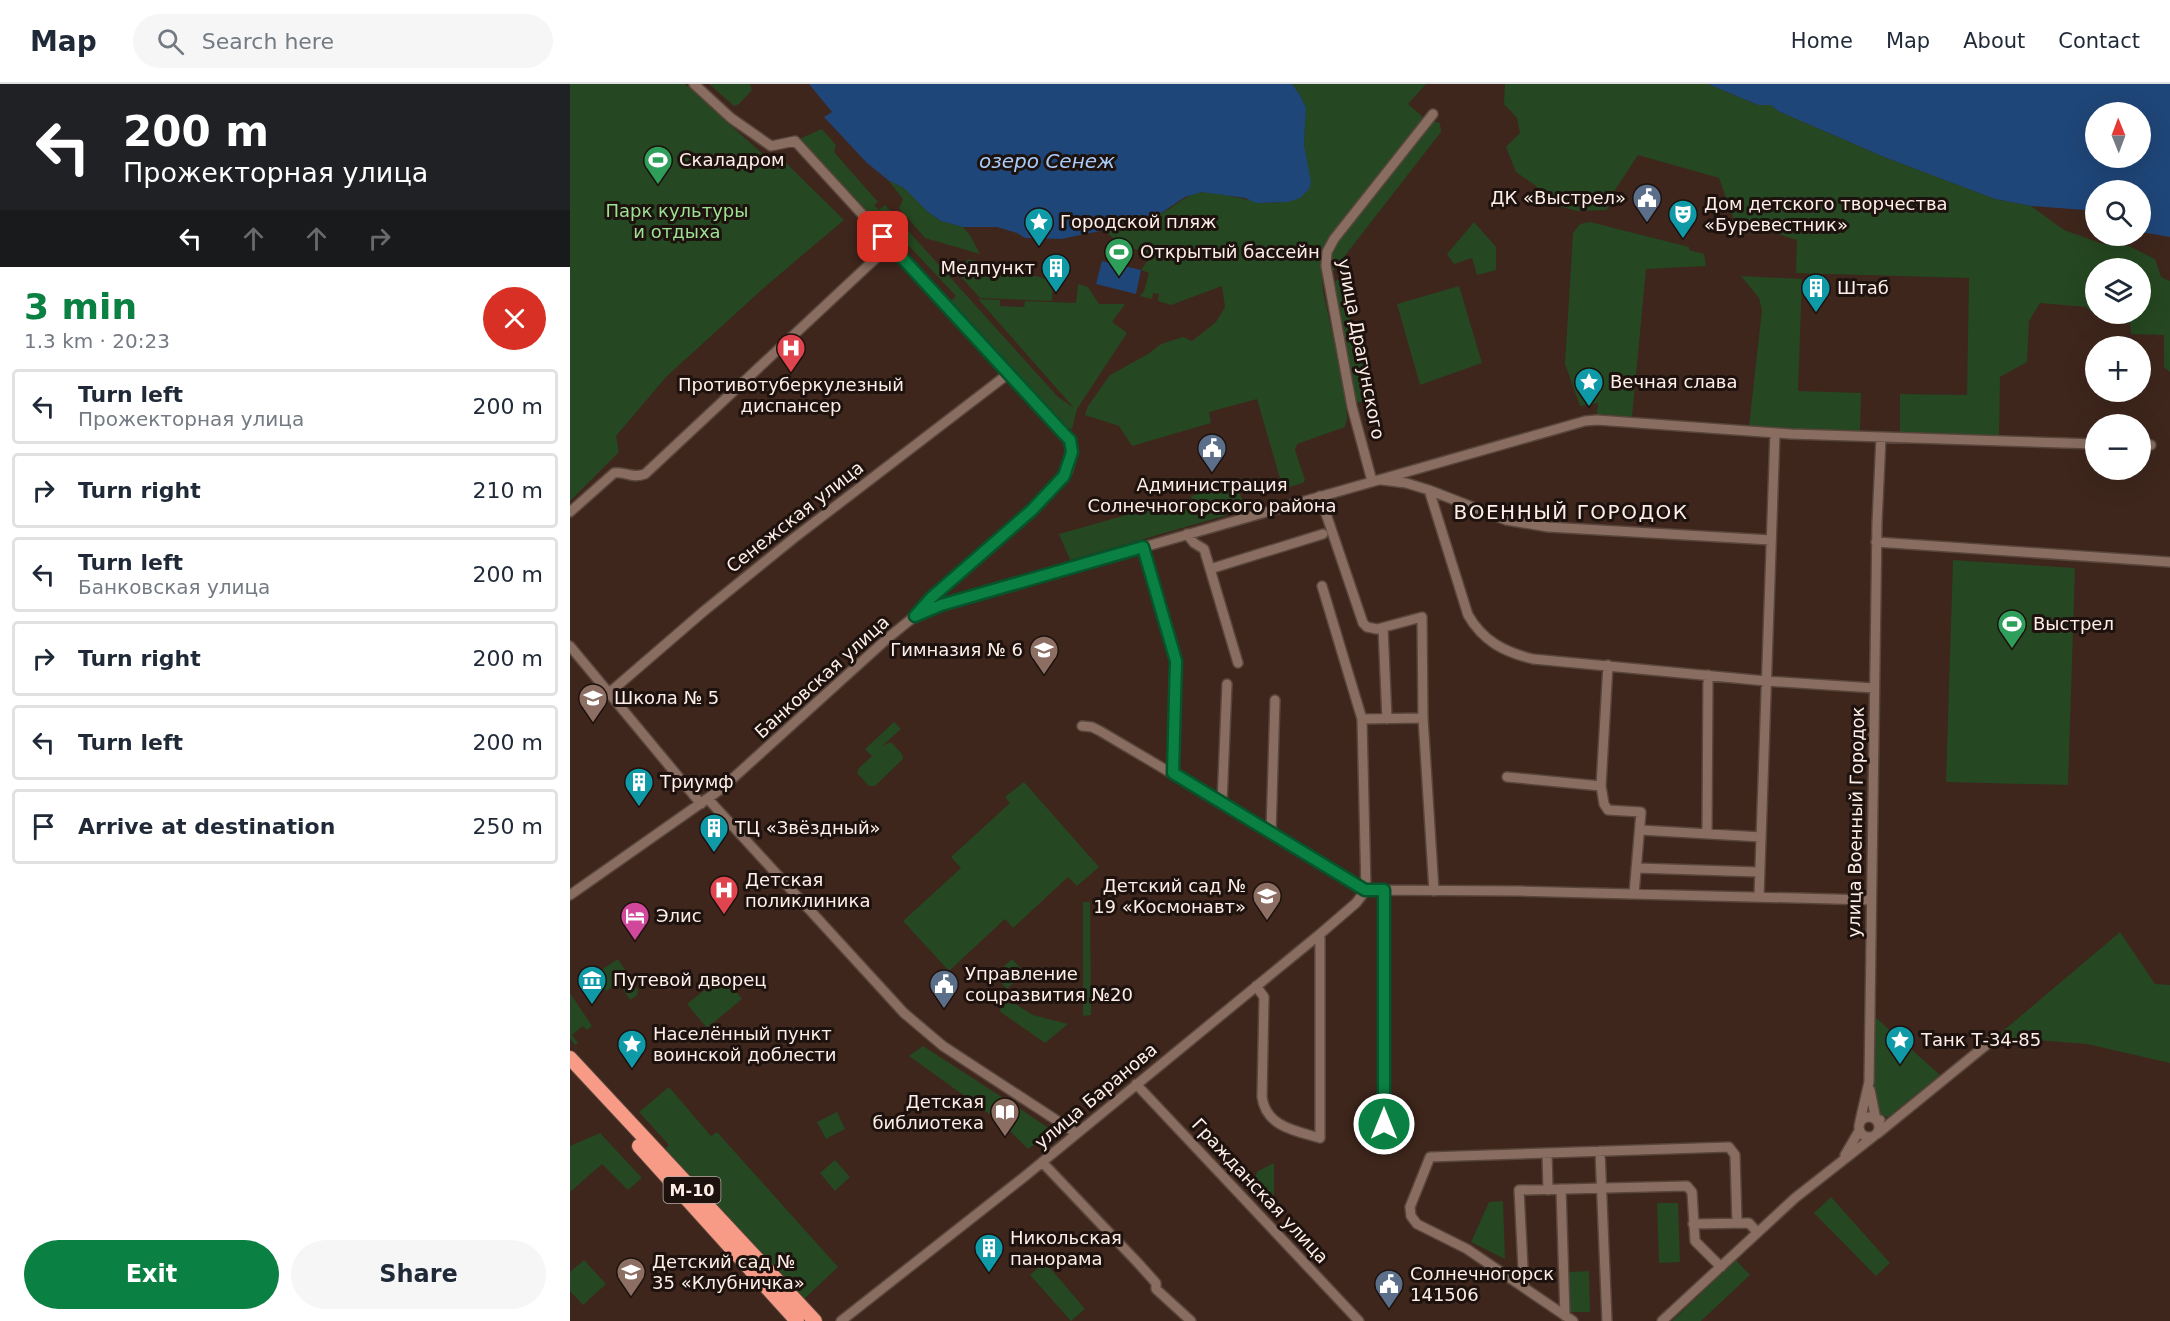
<!DOCTYPE html>
<meta charset="utf-8">
<style>
:root{--surface:#fff;--page:#f6f6f7;--text:#1f2937;--muted:#747a83;--line:#e0e1e3;--accent:#0b8043}
body{margin:0;font-family:"DejaVu Sans",sans-serif;background:var(--page);color:var(--text);height:100vh;display:flex;flex-direction:column;font-size:22px;white-space:nowrap}
*{box-sizing:border-box;margin:0}
p{font-size:20px;color:var(--muted)}
.icon{flex:none;width:33px;height:33px;fill:none;stroke:currentColor;stroke-width:2;stroke-linecap:round;stroke-linejoin:round}
.map{position:relative;flex:1;overflow:hidden}
.side{display:flex;flex-direction:column;background:var(--surface);width:570px}
.side>*{flex:none}
.guide{background:#202124;color:#fff;overflow:hidden}
.needle{width:39px;rotate:359deg}
.fabs{position:absolute;left:1515px;top:18px;display:grid;gap:12px}
.fabs a{display:grid;place-items:center;width:66px;height:66px;border-radius:50%;background:var(--surface);box-shadow:0 6px 24px #0002;font-size:30px}
.pin{position:absolute;display:grid;place-items:center;width:51px;height:51px;color:#fff;margin:-26px;border-radius:12px;box-shadow:0 3px 9px #0006}
.me{position:absolute;width:66px;margin:-33px;rotate:0deg;stroke-linejoin:round;filter:drop-shadow(0 0 4px #0008)}
.turn{display:flex;align-items:center;gap:21px;height:126px;padding:0 24px;font-size:27px}
.turn .icon{width:78px;height:78px;stroke-width:2.5}
.turn b{display:block;font-size:42px;line-height:51px}
.lanes{display:flex;align-items:center;height:57px;padding:0 24px;background:#0003;justify-content:center;gap:30px;direction:ltr}
.lanes .off{opacity:.35}
.round{display:grid;place-items:center;flex:none;width:63px;height:63px;border-radius:32px;background:var(--page)}
.headline{display:flex;align-items:center;justify-content:space-between;height:102px;padding:0 24px}
h1{font-size:36px;font-weight:600;line-height:45px;color:var(--accent)}
.action{display:flex;gap:12px;margin-top:auto;padding:12px 24px}
.action a{flex:1;height:69px;border-radius:36px;background:var(--accent);color:#fff;font-size:24px;font-weight:600;line-height:69px;text-align:center}
.action a+a{background:var(--page);color:var(--text)}
ul{padding:0;list-style:none}
li{display:flex;align-items:center;gap:18px;height:75px;margin:0 12px 9px;padding:0 12px;border:3px solid var(--line);border-radius:6px}
li div{flex:1}
li b{display:block;font-size:22px}
li em{font-style:normal}
header{display:flex;align-items:center;gap:36px;box-sizing:border-box;height:84px;padding:0 30px;background:var(--surface);border-bottom:2px solid var(--line)}
header strong{font-size:28px}
nav{display:flex;gap:33px;margin-inline-start:auto;font-size:21px}
.search{width:420px;height:54px;background:var(--page);display:flex;align-items:center;gap:15px;box-sizing:border-box;padding:0 21px;border-radius:33px;color:var(--muted);font-size:22px}
main{display:flex;flex:1;min-height:0}
.map>svg:first-child{display:block}
</style>
<header>
<strong>Map</strong>
<div class="search"><svg class="icon" aria-label="search" viewBox="0 0 24 24"><circle cx="10" cy="10" r="6"/><path d="M15 15l6 6"/></svg>Search here</div>
<nav><a>Home</a><a>Map</a><a>About</a><a>Contact</a></nav>
</header>
<main>
<section class="side">
<div class="guide">
<div class="turn"><svg class="icon" aria-label="left" viewBox="0 0 24 24"><path d="M17 20v-9H6M10 6l-5 5 5 5"/></svg><div><b>200 m</b>Прожекторная улица</div></div>
<div class="lanes"><svg class="icon" aria-label="left" viewBox="0 0 24 24"><path d="M17 20v-9H6M10 6l-5 5 5 5"/></svg><svg class="icon off" aria-label="ahead" viewBox="0 0 24 24"><path d="M12 20V5M6 11l6-6 6 6"/></svg><svg class="icon off" aria-label="ahead" viewBox="0 0 24 24"><path d="M12 20V5M6 11l6-6 6 6"/></svg><svg class="icon off" aria-label="right" viewBox="0 0 24 24"><path d="M7 20v-9h11M14 6l5 5-5 5"/></svg></div>
</div>
<div class="headline"><div><h1>3 min</h1><p>1.3 km · 20:23</p></div><a class="round" style="background:#d93025;color:#fff"><svg class="icon" aria-label="close" viewBox="0 0 24 24"><path d="M6 6l12 12M18 6L6 18"/></svg></a></div>
<ul>
<li><svg class="icon" aria-label="left" viewBox="0 0 24 24"><path d="M17 20v-9H6M10 6l-5 5 5 5"/></svg><div><b>Turn left</b><p>Прожекторная улица</p></div><em>200 m</em></li>
<li><svg class="icon" aria-label="right" viewBox="0 0 24 24"><path d="M7 20v-9h11M14 6l5 5-5 5"/></svg><div><b>Turn right</b></div><em>210 m</em></li>
<li><svg class="icon" aria-label="left" viewBox="0 0 24 24"><path d="M17 20v-9H6M10 6l-5 5 5 5"/></svg><div><b>Turn left</b><p>Банковская улица</p></div><em>200 m</em></li>
<li><svg class="icon" aria-label="right" viewBox="0 0 24 24"><path d="M7 20v-9h11M14 6l5 5-5 5"/></svg><div><b>Turn right</b></div><em>200 m</em></li>
<li><svg class="icon" aria-label="left" viewBox="0 0 24 24"><path d="M17 20v-9H6M10 6l-5 5 5 5"/></svg><div><b>Turn left</b></div><em>200 m</em></li>
<li><svg class="icon" aria-label="arrive" viewBox="0 0 24 24"><path d="M6 21V4h12l-3 4 3 4H6"/></svg><div><b>Arrive at destination</b></div><em>250 m</em></li>
</ul>
<div class="action"><a>Exit</a><a>Share</a></div>
</section>
<div class="map">
<svg width="1600" height="1237" viewBox="0 0 1600 1237">
<rect width="100%" height="100%" fill="#3e261c"/>
<!-- green -->
<path fill="#254721" fill-rule="evenodd" d="M0,0h115l82,74 11,-3 66,65 -78,66 -100,91 -50,59 3,16 -49,49z
M139,0h41l2,6 -13,14 -5,2z
M722,0h134l-18,20 16,14 -6,12 -94,120 -3,11 2,30 22,102 2,26 -2,8 -48,17 -2,6 10,30 -2,3 -20,6 -26,-90 -48,13 2,11 -79,23 -13,-20 -34,-11 3,-9 22,-31 38,-21 13,-10 22,-7 9,4 24,-19 9,-15 -3,-21 -51,19 -13,-4 1,-7 -6,-1 -1,6 -12,-3 4,-5 5,-18 -8,-3 10,-15 -33,-12 -13,-13c10,-5 23,-14 34,-15 7,0 11,3 18,0 16,-6 28,-21 46,-23 9,-1 18,2 27,4 29,6 55,14 79,-7l-5,-44 2,-37 -6,-13z
M935,0h203l50,21h13l7,6 106,46 111,42 36,7 33,24 39,14 26,2 26,13 6,18 9,4v91l-6,-5v-32l-33,-1 -1,-11 -30,-4 -14,-12 -46,-4 -11,18 -2,41 -27,15 -1,60 -99,-4v-39l67,1 2,-117 -173,-5 1,-33 -63,-20 -15,-42 -81,-23 -25,38 -6,17 -30,1 -30,-8 -11,-17 -20,-14 -10,-25 14,-14 -3,-15 -13,-14zM1526,184h44v46h-44z
M863,37l7,2 1,9 -111,143 1,-25z
M252,45l14,16 -2,7 44,50 -4,3 5,5 6,-5 173,192 16,11 -96,-109 22,1v6l24,1 1,-6 51,2 2,-19 10,3 11,17h26l-13,18 15,11 -50,76 -5,20 -9,-2 -114,-124 7,-7 -47,-50 -8,7 -102,-114z
M318,96l16,8 24,24 13,9 22,6 7,8 10,19 -55,-16 -26,-30 4,-9z
M904,138l22,25v23l-19,5 -5,-17 -18,6 -7,-10z
M1020,138l99,25v3l15,4 2,12 -60,3 -14,148 -35,-3 1,-11 -18,3 -15,-42 8,-131 7,-9z
M399,175l45,12 -1,4 6,3 2,-5 32,7 -1,21 -72,-3 -19,-21 5,-5 -4,-6z
M1171,192l61,3 -4,112 63,2 -1,39 -69,-2 -42,-4 13,-116 -3,-12z
M767,195l8,1 4,34 22,79 -5,8 -11,2 -22,-118z
M889,202l23,77 -62,22 -23,-81z
M667,399l8,27 -175,50 -11,-26 106,-30 4,10 25,-7 -3,-11z
M1383,476l122,8 -7,217 -122,-3z
M324,638l7,7 -20,18 7,-4h4l10,11 1,5 -28,27h-6l-12,-13 2,-5 13,-12 -7,-7z
M454,698l75,85 -22,19 -9,-9 -55,51 -8,-9 -56,52 -46,-50 58,-53 -10,-11 59,-54 -5,-6z
M513,818h7l1,113 -8,1z
M1550,848l35,52 15,1v78l-83,-19 -91,-7z
M48,875l20,31 -1,5 -7,5 -11,-17 -13,8 -11,-17z
M442,875l12,13 -17,17 -13,-14z
M153,891l19,24 -35,29 -20,-24z
M0,909l22,33 -5,4 -4,-4 -11,9 6,8 -3,2 -5,-6z
M436,919l9,1 18,11 35,9 -23,19 -46,-32z
M1303,931l67,60 -52,42 -10,-3c-12,-20 -6,-74 -5,-99z
M353,962l85,55 -13,17 -86,-62z
M99,1003l42,49 6,-4 121,135 -35,33 -140,-149 6,-6 -30,-33z
M440,1018l43,29 -25,18 -30,-30z
M267,1028l8,17 -19,10 -9,-17z
M30,1049l42,45 -14,12 -26,-26 -32,28v-46z
M265,1076l15,17 -15,14 -15,-18z
M704,1079v34l-8,-1 -16,-9 8,-16z
M1261,1113l59,66 -14,13 -62,-63z
M933,1117l2,58 -34,-17 18,-40z
M1087,1119h21l2,59 -21,1z
M14,1176l22,24 -23,21 -13,-14v-19z
M1166,1176l14,15 -49,46h-29z
M475,1178l40,47 -14,12 -41,-46z
M1019,1187l1,41h-20l-1,-40z"/>
<!-- water -->
<path fill="#1f4678" fill-rule="evenodd" d="M239,0h483l8,11 6,13 -2,37 7,37 -2,7 -9,9 -12,4 -32,1 -11,-5 -43,-6 -17,5 -27,18 -9,2 -8,-2 -10,2 -26,13 -44,9 -36,-1 -8,-5 -20,-6h-34l-22,-6 -13,-9 -24,-24 -16,-8 -21,-17 -43,-46 8,-5z
M1138,0h462v153l-29,-5 -1,-42h-44l-1,26 -10,-6 -54,-4 -36,-7 -111,-42 -106,-46 -7,-6h-13zM1526,28h44v46h-44z
M532,177l39,9 -5,24 -40,-10z"/>
<g fill="none" stroke-linecap="round" stroke-linejoin="round">
<!-- minor casing -->
<g stroke="#58453b" stroke-width="12">
<path id="minor" d="M124,0l37,34 40,28 24,-5 274,299 2,18 -3,12 -19,24 -118,104 -14,16
M1570,361h11
M812,396l24,3 23,7 77,30 42,7 223,13
M802,397l-20,-74 -26,-141 1,-14 7,-13 99,-125
M859,406l39,125c15,26 36,37 65,44l233,22 108,7
M750,412l43,127 4,4 10,2 45,-12 1,101 11,173
M0,428l44,-39c11,-2 18,6 31,1l245,-229
M617,450l7,9 10,6 6,20 113,-35
M1306,458l294,20
M573,463l31,103 2,11 -3,112
M640,485l28,94
M752,502l40,133 4,171
M813,544l4,91
M0,562l131,158
M1038,581l-7,121 3,18 4,6 33,2 -7,82
M39,609l95,-82 90,-73 214,-164
M792,635l61,-1
M512,642l10,1 8,4 171,101 95,58
M937,693l94,9
M138,715l196,214 39,33 133,87
M652,719l5,-119
M1070,746l121,7
M701,748l4,-132
M1137,750l1,-159
M1066,784l123,4
M796,806l153,1 352,9
M814,806v244
M0,811l151,-106 168,-152 26,-21 26,-11 644,-184 12,-1 194,14 305,10
M1189,813l16,-464
M686,902l8,11 -2,100c4,30 34,34 58,41v-204
M566,1000l223,237
M1300,1006l6,30h4
M1289 1043a10 10 0 1 1 20 0a10 10 0 1 1-20 0Z
M1290,1037l9,-39 8,-559 4,-86
M1307,1050l119,-97
M1030,1067l7,170
M977,1069l1,37
M1275,1071l14,-24
M472,1078l96,101 18,20v6l35,32
M991,1105l4,127
M1123,1140l56,-1 8,9
M954,1203l-5,-97 168,-4 5,6 3,49 26,26
M271,1237l183,-144 296,-243 36,-31 10,-13
M1003,1237l-106,-72 -50,-25 -6,-8 -1,-9 20,-50 299,-10 6,8 2,68
M1092,1237l133,-123 79,-62"/>
</g>
<!-- highway casing -->
<g stroke="#58453b" stroke-width="16">
<path id="highway" d="M0,974l245,263
M69,1062l158,175"/>
</g>
<!-- minor -->
<use href="#minor" stroke="#896d61" stroke-width="9"/>
<!-- highway -->
<use href="#highway" stroke="#f79b87" stroke-width="14"/>
</g>
<g fill="none" stroke-linecap="round" stroke-linejoin="round">
<!-- route casing -->
<g stroke="#07532c" stroke-width="15">
<path id="route" d="M313,153l182,198 5,5 2,12 -8,24 -32,34 -101,88 -16,18 26,-11 202,-58 33,114 -3,112 192,117h19v234"/>
</g>
<!-- route -->
<use href="#route" stroke="#0b8043" stroke-width="10"/>
</g>
<!-- icons -->
<defs>
<g id="stadium-pin" transform="scale(1.5)"><path d="M0 17L-7.5 6A9.5 9.5 0 1 1 7.5 6Z" fill="#2e9e5b" stroke="#1d120e"/><path d="M0-5a6.5 5 0 1 0 0 10a6.5 5 0 1 0 0-10ZM-3.5-1.8h7v3.6h-7Z" fill="#fff"/></g>
<g id="civic-pin" transform="scale(1.5)"><path d="M0 17L-7.5 6A9.5 9.5 0 1 1 7.5 6Z" fill="#5c6f8a" stroke="#1d120e"/><path d="M-.6-6.5H3V-4.5H.6V-3L4-1V1h2V6H-6V1h2V-1L-.6-3ZM-1.2 2.5V6h2.4V2.5Z" fill="#fff"/></g>
<g id="theatre-pin" transform="scale(1.5)"><path d="M0 17L-7.5 6A9.5 9.5 0 1 1 7.5 6Z" fill="#0f9aa8" stroke="#1d120e"/><path d="M-5-5.5Q0-4 5-5.5V0Q5 5 0 6Q-5 5-5 0ZM-3.3-2.5H-1v1.5H-3.3ZM1-2.5H3.3v1.5H1ZM-2.8 1Q0 5.5 2.8 1Z" fill="#fff"/></g>
<g id="sight-pin" transform="scale(1.5)"><path d="M0 17L-7.5 6A9.5 9.5 0 1 1 7.5 6Z" fill="#0f9aa8" stroke="#1d120e"/><path d="M0-6L1.8-2.2L6-1.7L2.9 1.2L3.7 5.4L0 3.3L-3.7 5.4L-2.9 1.2L-6-1.7L-1.8-2.2Z" fill="#fff"/></g>
<g id="building-pin" transform="scale(1.5)"><path d="M0 17L-7.5 6A9.5 9.5 0 1 1 7.5 6Z" fill="#0f9aa8" stroke="#1d120e"/><path d="M-4-6H4V6H1V3H-1V6H-4ZM-2.5-4.3h1.7v1.8h-1.7ZM.8-4.3h1.7v1.8H.8ZM-2.5-1h1.7V.8h-1.7ZM.8-1h1.7V.8H.8Z" fill="#fff"/></g>
<g id="hospital-pin" transform="scale(1.5)"><path d="M0 17L-7.5 6A9.5 9.5 0 1 1 7.5 6Z" fill="#e0444e" stroke="#1d120e"/><path d="M-5-5h3v3.5h4V-5h3V5h-3V1.5h-4V5h-3Z" fill="#fff"/></g>
<g id="school-pin" transform="scale(1.5)"><path d="M0 17L-7.5 6A9.5 9.5 0 1 1 7.5 6Z" fill="#8d6e63" stroke="#1d120e"/><path d="M0-5L7-2L0 1L-7-2ZM-4 1L0 2.5L4 1V4Q0 6-4 4Z" fill="#fff"/></g>
<g id="hotel-pin" transform="scale(1.5)"><path d="M0 17L-7.5 6A9.5 9.5 0 1 1 7.5 6Z" fill="#d1479c" stroke="#1d120e"/><path d="M-6-4.5h1.5V1H6V5H4.5V3h-9V5H-6ZM-4 0a1.8 1.8 0 1 1 3.6 0ZM.5 0V-2.5h3Q6-2.5 6 0Z" fill="#fff"/></g>
<g id="museum-pin" transform="scale(1.5)"><path d="M0 17L-7.5 6A9.5 9.5 0 1 1 7.5 6Z" fill="#0f9aa8" stroke="#1d120e"/><path d="M0-6L6-3V-2H-6V-3ZM-5-1h2V3h-2ZM-1-1h2V3h-2ZM3-1h2V3H3ZM-6 4H6V6H-6Z" fill="#fff"/></g>
<g id="library-pin" transform="scale(1.5)"><path d="M0 17L-7.5 6A9.5 9.5 0 1 1 7.5 6Z" fill="#8d6e63" stroke="#1d120e"/><path d="M-6-4Q-3-5.5-.7-3.5V5Q-3 3-6 4ZM6-4Q3-5.5 .7-3.5V5Q3 3 6 4Z" fill="#fff"/></g>
</defs>
<g fill-rule="evenodd">
<use href="#stadium-pin" x="88" y="76"/>
<use href="#civic-pin" x="1077" y="114"/>
<use href="#theatre-pin" x="1113" y="130"/>
<use href="#sight-pin" x="469" y="138"/>
<use href="#stadium-pin" x="549" y="168"/>
<use href="#building-pin" x="486" y="184"/>
<use href="#building-pin" x="1246" y="204"/>
<use href="#hospital-pin" x="221" y="264"/>
<use href="#sight-pin" x="1019" y="298"/>
<use href="#civic-pin" x="642" y="364"/>
<use href="#stadium-pin" x="1442" y="540"/>
<use href="#school-pin" x="474" y="566"/>
<use href="#school-pin" x="23" y="614"/>
<use href="#building-pin" x="69" y="698"/>
<use href="#building-pin" x="144" y="744"/>
<use href="#hospital-pin" x="154" y="806"/>
<use href="#school-pin" x="697" y="812"/>
<use href="#hotel-pin" x="65" y="832"/>
<use href="#museum-pin" x="22" y="896"/>
<use href="#civic-pin" x="374" y="900"/>
<use href="#sight-pin" x="1330" y="956"/>
<use href="#sight-pin" x="62" y="960"/>
<use href="#library-pin" x="435" y="1028"/>
<use href="#building-pin" x="419" y="1164"/>
<use href="#school-pin" x="61" y="1188"/>
<use href="#civic-pin" x="819" y="1200"/>
</g>
<g text-anchor="middle" stroke-width="6" stroke-linejoin="round" paint-order="stroke">
<!-- shield labels -->
<rect fill="#1d120e" stroke="#baaca6" stroke-width="1.5" x="93.5" y="1093" width="57" height="26" rx="4.5"/>
<g font-size="16" font-weight="bold" fill="#feeee7">
<text x="122" y="1112">М-10</text>
</g>
<!-- poi labels -->
<g font-size="18" fill="#feeee7" stroke="#1d120e" text-anchor="start">
<text x="109" y="82">Скаладром</text>
<text x="1056" y="120" text-anchor="end">ДК «Выстрел»</text>
<text x="1134" y="126">Дом детского творчества<tspan x="1134" dy="21">«Буревестник»</tspan></text>
<text x="490" y="144">Городской пляж</text>
<text x="570" y="174">Открытый бассейн</text>
<text x="465" y="190" text-anchor="end">Медпункт</text>
<text x="1267" y="210">Штаб</text>
<text x="1040" y="304">Вечная слава</text>
<text x="221" y="307" text-anchor="middle">Противотуберкулезный<tspan x="221" dy="21">диспансер</tspan></text>
<text x="642" y="407" text-anchor="middle">Администрация<tspan x="642" dy="21">Солнечногорского района</tspan></text>
<text x="1463" y="546">Выстрел</text>
<text x="453" y="572" text-anchor="end">Гимназия № 6</text>
<text x="44" y="620">Школа № 5</text>
<text x="90" y="704">Триумф</text>
<text x="165" y="750">ТЦ «Звёздный»</text>
<text x="175" y="802">Детская<tspan x="175" dy="21">поликлиника</tspan></text>
<text x="676" y="808" text-anchor="end">Детский сад №<tspan x="676" dy="21">19 «Космонавт»</tspan></text>
<text x="86" y="838">Элис</text>
<text x="395" y="896">Управление<tspan x="395" dy="21">соцразвития №20</tspan></text>
<text x="43" y="902">Путевой дворец</text>
<text x="83" y="956">Населённый пункт<tspan x="83" dy="21">воинской доблести</tspan></text>
<text x="1351" y="962">Танк Т-34-85</text>
<text x="414" y="1024" text-anchor="end">Детская<tspan x="414" dy="21">библиотека</tspan></text>
<text x="440" y="1160">Никольская<tspan x="440" dy="21">панорама</tspan></text>
<text x="82" y="1184">Детский сад №<tspan x="82" dy="21">35 «Клубничка»</tspan></text>
<text x="840" y="1196">Солнечногорск<tspan x="840" dy="21">141506</tspan></text>
</g>
<!-- park labels -->
<g font-size="18" fill="#9de193" stroke="#1d120e">
<text x="107" y="133">Парк культуры<tspan x="107" dy="21">и отдыха</tspan></text>
</g>
<!-- street labels -->
<g font-size="18" fill="#feeee7" stroke="#1d120e">
<text transform="translate(791 265) rotate(79)" y="6">улица Драгунского</text>
<text transform="translate(225 433) rotate(-38)" y="6">Сенежская улица</text>
<text transform="translate(252 593) rotate(-42)" y="6">Банковская улица</text>
<text transform="translate(1286 738) rotate(-89)" y="6">улица Военный Городок</text>
<text transform="translate(526 1012) rotate(-40)" y="6">улица Баранова</text>
<text transform="translate(690 1107) rotate(47)" y="6">Гражданская улица</text>
</g>
<!-- water labels -->
<g font-size="20" font-style="italic" fill="#a9cbfa" stroke="#1d120e">
<text x="477" y="84">озеро Сенеж</text>
</g>
<!-- neighbourhood labels -->
<g font-size="20" letter-spacing="1.5" fill="#feeee7" stroke="#1d120e">
<text x="1001" y="435">ВОЕННЫЙ ГОРОДОК</text>
</g>
</g>
</svg>
<div class="fabs">
<a><svg class="needle" viewBox="-14 -14 28 28"><path d="M0-13l5 13h-10z" fill="#e53935"/><path d="M0 13l5-13h-10z" fill="#747a83"/></svg></a>
<a><svg class="icon" aria-label="search" viewBox="0 0 24 24"><circle cx="10" cy="10" r="6"/><path d="M15 15l6 6"/></svg></a>
<a><svg class="icon" aria-label="layers" viewBox="0 0 24 24"><path d="M12 4l9 5-9 5-9-5zM3 14l9 5 9-5"/></svg></a>
<a>+</a>
<a>−</a>
</div>
<div class="pin" style="left:313px;top:153px;background:#d93025"><svg class="icon" aria-label="arrive" viewBox="0 0 24 24"><path d="M6 21V4h12l-3 4 3 4H6"/></svg></div>
<svg class="me" style="left:814px;top:1040px" viewBox="-20 -20 40 40"><circle r="17" fill="#0b8043" stroke="#fff" stroke-width="3"/><path d="M0-11L8 9 0 5-8 9z" fill="#fff"/></svg>
</div>
</main>
